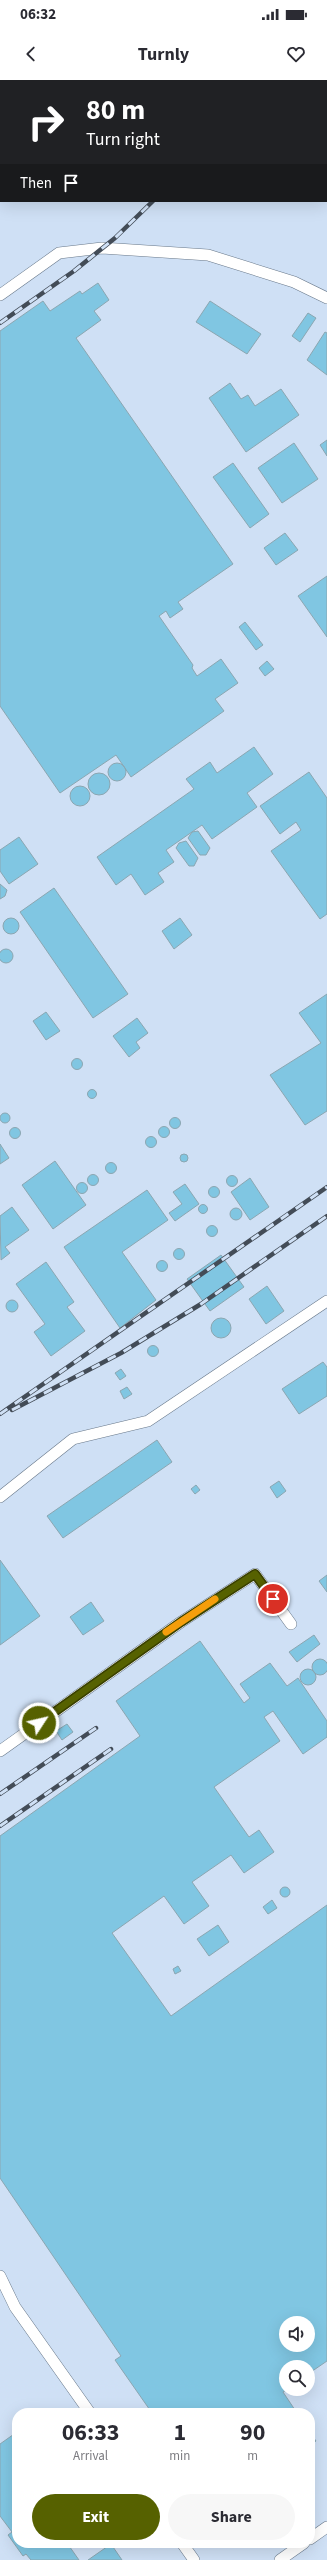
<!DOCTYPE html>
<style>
:root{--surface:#fff;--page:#f7f7f7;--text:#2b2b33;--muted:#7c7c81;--accent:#566100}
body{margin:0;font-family:"Source Sans 3",sans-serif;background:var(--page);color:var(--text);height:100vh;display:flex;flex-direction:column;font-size:15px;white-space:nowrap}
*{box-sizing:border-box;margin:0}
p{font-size:13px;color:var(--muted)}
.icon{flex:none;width:22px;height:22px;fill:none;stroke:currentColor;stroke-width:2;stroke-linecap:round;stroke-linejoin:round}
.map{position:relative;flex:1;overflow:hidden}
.drawer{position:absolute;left:12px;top:2328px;width:303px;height:140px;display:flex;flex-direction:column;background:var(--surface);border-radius:16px;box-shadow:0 4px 16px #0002}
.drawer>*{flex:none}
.banner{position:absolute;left:0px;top:0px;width:327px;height:122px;box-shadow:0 4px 16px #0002;background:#202124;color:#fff;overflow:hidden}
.controls{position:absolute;left:279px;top:2236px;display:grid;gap:8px}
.controls a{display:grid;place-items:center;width:36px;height:36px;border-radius:50%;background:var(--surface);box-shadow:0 4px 16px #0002;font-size:20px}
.pin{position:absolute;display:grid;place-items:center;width:34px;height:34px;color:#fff;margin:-17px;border:2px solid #fff;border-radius:50%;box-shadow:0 1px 4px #0007}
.me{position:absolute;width:44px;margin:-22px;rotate:55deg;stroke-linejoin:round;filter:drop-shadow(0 0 3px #0008)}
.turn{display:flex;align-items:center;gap:14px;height:84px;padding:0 20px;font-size:18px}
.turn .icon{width:52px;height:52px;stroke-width:2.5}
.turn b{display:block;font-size:28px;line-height:34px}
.then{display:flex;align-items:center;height:38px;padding:0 20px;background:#0003;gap:8px;font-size:15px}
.eta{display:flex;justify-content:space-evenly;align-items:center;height:68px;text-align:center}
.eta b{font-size:24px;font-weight:700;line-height:28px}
.cta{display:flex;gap:8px;margin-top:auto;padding:8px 20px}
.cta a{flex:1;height:46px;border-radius:24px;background:var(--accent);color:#fff;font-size:16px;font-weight:700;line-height:46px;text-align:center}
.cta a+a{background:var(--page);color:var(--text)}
.status{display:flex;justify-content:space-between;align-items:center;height:28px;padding:0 20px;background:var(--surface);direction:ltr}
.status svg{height:11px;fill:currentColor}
header{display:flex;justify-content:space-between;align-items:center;height:52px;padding:0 20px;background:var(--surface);font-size:18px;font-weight:700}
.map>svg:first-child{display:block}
</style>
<div class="status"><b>06:32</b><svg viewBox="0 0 49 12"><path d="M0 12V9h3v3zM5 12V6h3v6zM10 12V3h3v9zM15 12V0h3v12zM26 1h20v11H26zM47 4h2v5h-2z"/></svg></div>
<header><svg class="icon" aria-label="back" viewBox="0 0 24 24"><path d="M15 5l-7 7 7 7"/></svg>Turnly<svg class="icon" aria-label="heart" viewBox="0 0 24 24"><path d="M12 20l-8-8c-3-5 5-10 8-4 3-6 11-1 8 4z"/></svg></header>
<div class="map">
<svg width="327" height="2480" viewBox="0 0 327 2480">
<rect width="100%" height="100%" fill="#cfe0f5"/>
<!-- building -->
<path fill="#80c6e2" stroke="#8ba6b1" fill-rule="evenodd" d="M0,22l1,1 -1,15z
M98,203l11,17 -15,11 7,9 -25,18 157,226 -55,38 5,7 -13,9 -4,-7 -7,5 34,49 -1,3 5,8 24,-17 17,24 -23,16 9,12 -93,66 -15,-22 -56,38 -60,-87v-375l43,-30 7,10 30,-20 2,3z
M210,221l51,33 -14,20 -51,-32z
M308,233l8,5 -16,24 -8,-6z
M325,252l2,1v42l-20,-15z
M230,303l11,16 7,-4 7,11 26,-17 18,26 -53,37 -37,-54z
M327,360v16l-7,-11z
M294,363l24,36 -36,24 -24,-35z
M233,383l36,51 -19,14 -37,-51z
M285,453l13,17 -22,15 -12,-17z
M327,496v61l-29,-41z
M245,542l18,23 -7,5 -17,-23z
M267,581l7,8 -9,7 -6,-8z
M254,667l19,27 -26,19 10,14 -45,32 -10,-14 -36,25 8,12 -16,11 6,9 -19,13 -14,-21 -15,11 -19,-28 97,-68 -8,-10 24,-17 7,11z
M108 692a9 9 0 1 1 18 0a9 9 0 1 1-18 0Z
M309,692l18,26v116l-7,5 -49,-68 30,-21 -5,-8 -16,12 -20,-28z
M88 704a11 11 0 1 1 22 0a11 11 0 1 1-22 0Z
M70 716a10 10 0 1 1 20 0a10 10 0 1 1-20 0Z
M198,751l12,17 -4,7h-6l-12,-17 4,-6z
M19,757l19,27 -29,20 -9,-13v-21z
M186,761l12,17 -4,8h-5l-13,-18 3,-5z
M0,804l7,6 -2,6 -5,3z
M54,808l74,106 -35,24 -73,-106z
M180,838l12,17 -18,14 -12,-18z
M3 846a8 8 0 1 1 16 0a8 8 0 1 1-16 0Z
M-1 876a7 7 0 1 1 14 0a7 7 0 1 1-14 0Z
M327,914v117l-22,14 -35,-50 51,-32 -22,-30z
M46,932l14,19 -14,9 -13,-19z
M137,938l11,15 -12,9 4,6 -11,9 -16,-21z
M71.5 984a5.5 5.5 0 1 1 11 0a5.5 5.5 0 1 1-11 0Z
M87.5 1014a4.5 4.5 0 1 1 9 0a4.5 4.5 0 1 1-9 0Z
M0 1038a5 5 0 1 1 10 0a5 5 0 1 1-10 0Z
M169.5 1043a5.5 5.5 0 1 1 11 0a5.5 5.5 0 1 1-11 0Z
M158.5 1052a5.5 5.5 0 1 1 11 0a5.5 5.5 0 1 1-11 0Z
M9.5 1053a5.5 5.5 0 1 1 11 0a5.5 5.5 0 1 1-11 0Z
M145.5 1062a5.5 5.5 0 1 1 11 0a5.5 5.5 0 1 1-11 0Z
M0,1064l9,14 -9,6z
M180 1078a4 4 0 1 1 8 0a4 4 0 1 1-8 0Z
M55,1081l31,44 -33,24 -31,-44z
M105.5 1088a5.5 5.5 0 1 1 11 0a5.5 5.5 0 1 1-11 0Z
M87.5 1100a5.5 5.5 0 1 1 11 0a5.5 5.5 0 1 1-11 0Z
M226.5 1101a5.5 5.5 0 1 1 11 0a5.5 5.5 0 1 1-11 0Z
M250,1098l19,29 -19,13 -19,-28z
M76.5 1108a5.5 5.5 0 1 1 11 0a5.5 5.5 0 1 1-11 0Z
M185,1104l14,20 -24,17 -6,-8 13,-9 -9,-12z
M208.5 1112a5.5 5.5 0 1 1 11 0a5.5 5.5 0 1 1-11 0Z
M147,1110l21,30 -46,32 34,48 -36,28 -56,-81z
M198.5 1129a4.5 4.5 0 1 1 9 0a4.5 4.5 0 1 1-9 0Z
M12,1127l17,23 -24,17 5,6 -9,7 -1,-44z
M230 1134a6 6 0 1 1 12 0a6 6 0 1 1-12 0Z
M206.5 1151a5.5 5.5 0 1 1 11 0a5.5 5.5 0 1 1-11 0Z
M173.5 1174a5.5 5.5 0 1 1 11 0a5.5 5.5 0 1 1-11 0Z
M221,1175l23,32 -34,24 -23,-32z
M156.5 1186a5.5 5.5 0 1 1 11 0a5.5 5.5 0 1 1-11 0Z
M46,1182l28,40 -7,5 18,24 -34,25 -17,-24 11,-8 -29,-40z
M267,1206l17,25 -18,13 -17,-25z
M6 1226a6 6 0 1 1 12 0a6 6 0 1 1-12 0Z
M211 1248a10 10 0 1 1 20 0a10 10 0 1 1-20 0Z
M147.5 1271a5.5 5.5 0 1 1 11 0a5.5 5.5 0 1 1-11 0Z
M323,1282l4,5v29l-28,18 -17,-25z
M121,1289l5,7 -6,4 -5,-7z
M127,1307l5,7 -8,5 -4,-8z
M157,1360l15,22 -109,76 -16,-22z
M279,1401l7,10 -9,7 -7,-11z
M196,1405l4,5 -5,4 -4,-5z
M0,1480l40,56 -40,29z
M327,1495v17l-8,-11z
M91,1522l13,19 -21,14 -13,-18z
M314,1555l6,9 -23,18 -8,-10z
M200,1561l44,62 6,-5 -10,-14 30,-21 17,23 11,-8 29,43v16l-24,17 -30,-43 -9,6 16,24 -66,46 35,50 10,-7 15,22 -30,21 -13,-18 -39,27 17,24 -25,18 -20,-28 -52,37 59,83 156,-111v456l-19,13v-7h-22l2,22 -5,3 14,21h-145l-37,-53 6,-4 -121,-178v-342l140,-100 -24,-35zM286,2243h22v22h-22z
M312 1587a8 8 0 1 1 16 0a8 8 0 1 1-16 0Z
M300 1597a8 8 0 1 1 16 0a8 8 0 1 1-16 0Z
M67,1644l6,8 -11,8 -6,-9z
M280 1812a5 5 0 1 1 10 0a5 5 0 1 1-10 0Z
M272,1820l5,8 -9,6 -5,-7z
M218,1845l11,17 -20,14 -12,-17z
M178,1886l3,5 -6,3 -2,-5z
M17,2352v111h50l12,17h-48l-5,-6 -3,2 -15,-21 4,-3 -12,-16v-72z
M310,2353l6,8 -6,4z
M111,2464l11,16h-34z"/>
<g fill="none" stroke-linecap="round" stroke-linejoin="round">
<!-- service casing -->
<g stroke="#68788a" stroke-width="12">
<path id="service" d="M141,1l1,-1
M0,111l1,-1
M0,215l59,-42 43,-5 106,7 86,27 33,16
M0,1417l73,-58 75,-18 179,-120
M0,1671l181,-129 74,-48 36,50
M0,2196l15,31 75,106
M310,2459l17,-12
M182,2463l12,17
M280,2480l24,-17"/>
</g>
<!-- service -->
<use href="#service" stroke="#fff" stroke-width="11"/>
<!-- rail casing -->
<g stroke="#434c57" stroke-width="4.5">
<path id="rail" d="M298,1l2,-1
M0,243l74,-52 41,-33 38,-37
M12,1330l109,-57 80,-49 126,-88
M0,1334l327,-227
M0,1714l96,-66
M0,1746l111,-77"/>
</g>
<!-- rail -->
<use href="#rail" stroke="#cfe0f5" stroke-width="3" stroke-dasharray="9" stroke-linecap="butt"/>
</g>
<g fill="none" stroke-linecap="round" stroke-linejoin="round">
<!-- route casing -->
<g stroke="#383f00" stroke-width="10">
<path id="route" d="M39,1643l142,-101 74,-48 18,25"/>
</g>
<!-- route -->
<use href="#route" stroke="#566100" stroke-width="7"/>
<!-- slow -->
<path stroke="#f59e0b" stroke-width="7" d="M166,1552l49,-33"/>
</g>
</svg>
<div class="controls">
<a><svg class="icon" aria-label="sound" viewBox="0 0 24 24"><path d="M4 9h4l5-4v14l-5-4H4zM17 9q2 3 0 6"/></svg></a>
<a><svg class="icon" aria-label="search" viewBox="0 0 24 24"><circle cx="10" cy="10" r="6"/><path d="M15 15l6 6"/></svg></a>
</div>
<div class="pin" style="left:273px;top:1519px;background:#d93025"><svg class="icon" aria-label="arrive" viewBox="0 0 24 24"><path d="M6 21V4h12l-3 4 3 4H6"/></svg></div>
<svg class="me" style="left:39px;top:1643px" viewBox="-20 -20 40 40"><circle r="17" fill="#566100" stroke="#fff" stroke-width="3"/><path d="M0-11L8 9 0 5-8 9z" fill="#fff"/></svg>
<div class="banner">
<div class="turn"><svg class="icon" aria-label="right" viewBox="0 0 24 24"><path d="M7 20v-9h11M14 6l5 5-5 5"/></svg><div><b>80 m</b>Turn right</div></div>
<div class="then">Then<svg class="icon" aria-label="arrive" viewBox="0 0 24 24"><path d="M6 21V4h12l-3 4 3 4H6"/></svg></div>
</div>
<section class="drawer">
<div class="eta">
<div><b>06:33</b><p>Arrival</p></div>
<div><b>1</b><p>min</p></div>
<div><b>90</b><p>m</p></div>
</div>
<div class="cta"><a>Exit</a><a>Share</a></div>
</section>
</div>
